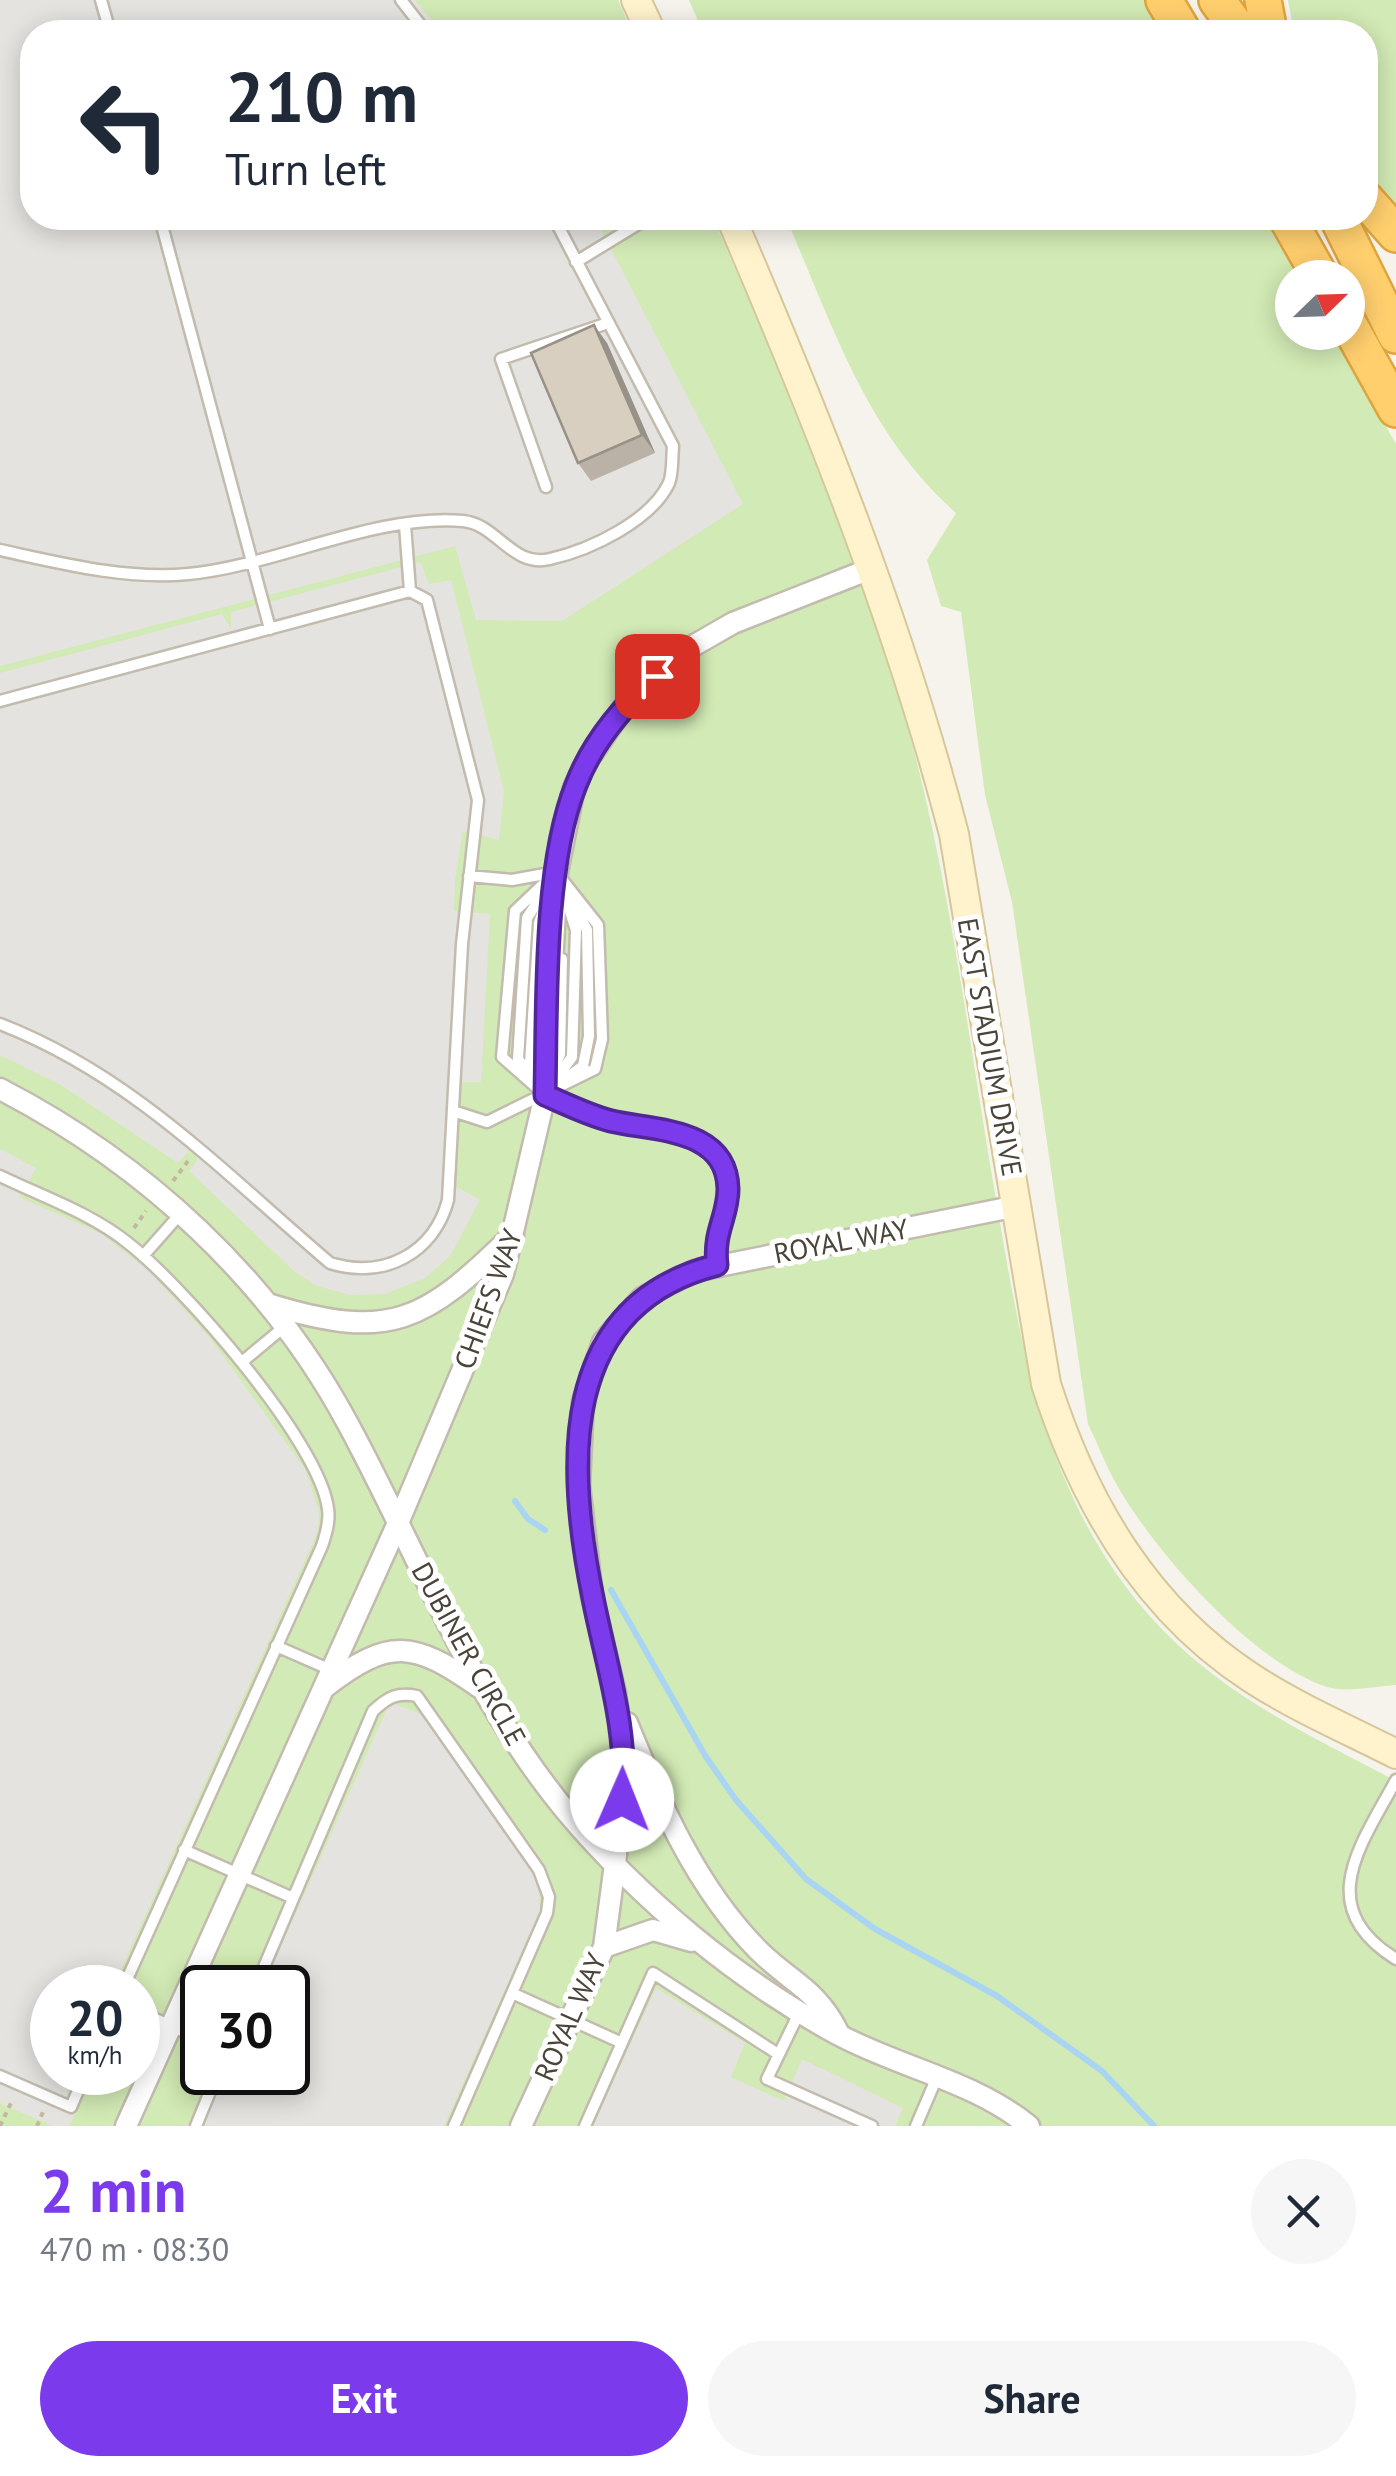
<!DOCTYPE html>
<meta charset="utf-8">
<style>
:root{--surface:#fff;--page:#f6f6f7;--text:#1f2937;--muted:#747a83;--accent:#7c3aed}
body{margin:0;font-family:"PT Sans",sans-serif;background:var(--page);color:var(--text);height:100vh;display:flex;flex-direction:column;font-size:38px;white-space:nowrap}
*{box-sizing:border-box;margin:0}
p{font-size:32px;color:var(--muted)}
.icon{flex:none;width:55px;height:55px;fill:none;stroke:currentColor;stroke-width:2;stroke-linecap:round;stroke-linejoin:round}
.map{position:relative;height:2126px;overflow:hidden}
.sheet{display:flex;flex-direction:column;background:var(--surface);flex:1}
.sheet>*{flex:none}
.top-card{position:absolute;left:20px;top:20px;width:1358px;height:210px;border-radius:40px;box-shadow:0 5px 25px #0003;background:#fff;color:var(--text);overflow:hidden}
.needle{width:65px;rotate:67deg}
.buttons{position:absolute;left:1275px;top:260px;display:grid;gap:20px}
.buttons a{display:grid;place-items:center;width:90px;height:90px;border-radius:50%;background:var(--surface);box-shadow:0 5px 25px #0003;font-size:50px}
.speed{position:absolute;left:30px;top:1965px;display:flex;gap:20px;font-size:50px;font-weight:700;text-align:center}
.speed>*{display:grid;place-content:center;width:130px;height:130px;border-radius:50%;background:var(--surface);box-shadow:0 5px 25px #0003;line-height:1}
.speed small{font-size:25px;font-weight:400}
.speed .limit{border:5px solid #111;border-radius:15px;background:#fff;color:#111}
.pin{position:absolute;display:grid;place-items:center;width:85px;height:85px;color:#fff;margin:-42px;border-radius:20px;box-shadow:0 5px 15px #0006}
.me{position:absolute;width:110px;margin:-55px;rotate:1deg;stroke-linejoin:round;filter:drop-shadow(0 0 8px #0008)}
.turn{display:flex;align-items:center;gap:35px;height:210px;padding:0 40px;font-size:45px}
.turn .icon{width:130px;height:130px;stroke-width:2.5}
.turn b{display:block;font-size:70px;line-height:85px}
.round{display:grid;place-items:center;flex:none;width:105px;height:105px;border-radius:52px;background:var(--page)}
.headline{display:flex;align-items:center;justify-content:space-between;height:170px;padding:0 40px}
h1{font-size:60px;font-weight:600;line-height:75px;color:var(--accent)}
.primary-button{display:flex;gap:20px;margin-top:auto;padding:20px 40px}
.primary-button a{flex:1;height:115px;border-radius:60px;background:var(--accent);color:#fff;font-size:40px;font-weight:600;line-height:115px;text-align:center}
.primary-button a+a{background:var(--page);color:var(--text)}
.map>svg:first-child{display:block}
</style>
<div class="map">
<svg width="1396" height="2126" viewBox="0 0 1396 2126">
<rect width="100%" height="100%" fill="#f6f3ec"/>
<!-- green -->
<path fill="#d2eab5" fill-rule="evenodd" d="M0,0h618l14,32h-600v186h681c76,173 154,349 201,533 35,135 53,275 76,413 30,174 51,352 187,480 64,60 143,97 219,137v345h-1396zM52,1988h86v84h-86zM202,1988h86v84h-86z
M689,0h459l18,32h-463z
M1288,0h108v208l-31,-40v-136h-71z
M786,218h483l34,59 -11,1v54l41,1 63,111v1241c-20,1 -50,8 -69,2 -74,-24 -171,-134 -209,-200 -12,-20 -20,-43 -30,-63l-76,-522 -27,-107 -24,-183 -20,-6 -14,-46 29,-47c-90,-80 -123,-187 -170,-295z"/>
<!-- parking -->
<path fill="#e5e3e0" d="M0,0h415l26,32h-409v186h563l148,286 -181,117 -86,-1 -21,-74 -455,120z
M420,562l9,22 22,-4 53,212 -5,48 -36,-9 -8,48 -1,32 36,3 -9,168h-19l-7,104 25,14 -30,56 -25,22 -40,16 -35,1 -33,-9 -22,-14 -106,-101 8,-10 -1,-7 -8,-2 -10,11 -117,-78 -61,-30v-382l222,-59 9,15v-17z
M0,1149l36,19 -17,29 83,37 48,38 60,66 95,131 14,42 -1,20 -205,456 -61,1v84l23,1 -8,19 14,8 -12,26h-17l-52,-23z
M390,1702l35,14 113,163 2,32 -96,215h-243l24,-53 63,-1v-84l-25,-1z
M656,1988l89,55 -14,34 53,24 18,-42 101,49 -8,18h-302z"/>
<g fill="none" stroke-linecap="round" stroke-linejoin="round">
<!-- stream -->
<path stroke="#a9d4f2" stroke-width="6" d="M515,1501l13,18 17,11
M611,1590l95,167 30,43 70,79 69,50 122,67 105,75 52,55"/>
<!-- service casing -->
<g stroke="#c2bbae" stroke-width="15">
<path id="service" d="M101,0l9,32
M401,0l25,32
M160,218l110,411
M576,262l72,-44
M546,487l-45,-128 107,-36
M405,525l5,66
M0,550c60,13 126,30 188,24 87,-8 188,-61 275,-53 34,3 49,47 87,38 40,-9 101,-38 119,-76 4,-10 3,-26 4,-37l-119,-228
M0,701l410,-110 17,9 51,200 -16,144 -14,256c-14,53 -64,80 -118,63 -105,-89 -198,-188 -330,-239
M556,872l-41,39 -13,146 43,38 66,26 69,12 35,21 13,34 -14,54 3,23
M469,876l43,4 44,-8
M529,1074l-11,-15 9,-141 20,-31
M552,1075l8,-21 2,-95
M536,1076l-6,-13 9,-140 11,-32
M565,1079l18,-13 6,-30 -2,-106 -18,-35
M548,1090l24,-33 4,-127 -9,-28
M453,1111l34,11 108,-53 7,-30 -4,-114 -38,-48
M0,1176c43,21 91,37 128,67 54,42 192,199 200,266 2,12 -2,25 -6,37l-199,442
M143,1256l38,-43
M242,1362l42,-35
M276,1646l55,24
M1396,1780c-35,65 -84,127 0,179
M184,1850l109,48
M255,1988l118,-277c15,-14 24,-19 44,-15l122,174 10,27 -2,16 -93,213
M512,1993l110,50
M138,2011l64,29
M800,2011l-33,68 105,47
M0,2076l71,31 15,-35
M196,2126l22,-54
M585,2126l68,-153 125,81
M916,2126l21,-49"/>
</g>
<!-- minor casing -->
<g stroke="#c2bbae" stroke-width="25">
<path id="minor" d="M0,1089c145,75 270,190 348,335 70,129 123,273 218,387 74,88 171,169 273,224 62,33 135,46 190,91
M268,1304c123,38 156,18 245,-69
M325,1687c65,-50 88,-46 154,0
M627,1723c33,81 69,164 131,227 32,32 59,39 80,82
M604,1947l49,-17 38,11
M126,2126l272,-603 105,-249 42,-179 12,-223 17,-84 11,-24 43,-63 58,-51 47,-27 137,-54
M521,2126l83,-179 11,-83 10,-96 -10,-75 -23,-97 -13,-111 4,-84 20,-59 39,-44 52,-27 323,-65"/>
</g>
<!-- secondary casing -->
<g stroke="#d6c79b" stroke-width="32">
<path id="secondary" d="M636,0l15,32
M731,218c86,200 168,404 223,616l92,550c38,119 100,226 207,295 45,29 96,51 143,75"/>
</g>
<!-- motorway casing -->
<g stroke="#e0a43c" stroke-width="40">
<path id="motorway" d="M1164,0l19,32
M1217,0l23,32
M1263,0l6,32
M1365,199l31,35
M1287,218l34,60
M1338,218l58,117
M1348,323l48,86"/>
</g>
<!-- path -->
<path stroke="#c4b79f" stroke-width="4" stroke-dasharray="5 5" stroke-linecap="butt" d="M173,1181l15,-20
M134,1228l12,-17
M0,2126l13,-27
M37,2126l6,-14"/>
<!-- service -->
<use href="#service" stroke="#fff" stroke-width="10"/>
<!-- minor -->
<use href="#minor" stroke="#fff" stroke-width="20"/>
<!-- secondary -->
<use href="#secondary" stroke="#fff3cd" stroke-width="28"/>
<!-- motorway -->
<use href="#motorway" stroke="#ffcf6e" stroke-width="35"/>
</g>
<!-- wall -->
<path fill="#bab2a6" d="M607,343l48,110 -64,28 -13,-18z"/>
<!-- shaded-wall -->
<path fill="#979187" d="M594,325l13,18 48,110 -13,-18z"/>
<!-- building -->
<path fill="#d8cfc1" stroke="#979187" stroke-width="2.5" d="M594,325l48,110 -64,28 -47,-110z"/>
<g fill="none" stroke-linecap="round" stroke-linejoin="round">
<!-- route casing -->
<g stroke="#51269a" stroke-width="25">
<path id="route" d="M622,1800c7,-69 -16,-135 -29,-202 -27,-131 -36,-293 124,-333 -4,-34 11,-48 11,-76 -1,-62 -76,-58 -117,-68 -23,-6 -45,-17 -66,-26 2,-89 -2,-228 31,-310 16,-42 48,-80 81,-109"/>
</g>
<!-- route -->
<use href="#route" stroke="#7c3aed" stroke-width="18"/>
</g>
<g text-anchor="middle" stroke-width="10" stroke-linejoin="round" paint-order="stroke">
<!-- street labels -->
<g font-size="28" fill="#4b4439" stroke="#fff">
<text transform="translate(990 1047) rotate(80)" y="10">EAST STADIUM DRIVE</text>
<text transform="translate(841 1241) rotate(-11)" y="10">ROYAL WAY</text>
<text transform="translate(488 1299) rotate(-70)" y="10">CHIEFS WAY</text>
<text transform="translate(469 1654) rotate(61)" y="10">DUBINER CIRCLE</text>
<text transform="translate(570 2017) rotate(-66)" y="10">ROYAL WAY</text>
</g>
</g>
</svg>
<div class="buttons">
<a><svg class="needle" viewBox="-14 -14 28 28"><path d="M0-13l5 13h-10z" fill="#e53935"/><path d="M0 13l5-13h-10z" fill="#747a83"/></svg></a>
</div>
<div class="speed"><div>20<small>km/h</small></div><div class="limit">30</div></div>
<div class="pin" style="left:657px;top:676px;background:#d93025"><svg class="icon" aria-label="arrive" viewBox="0 0 24 24"><path d="M6 21V4h12l-3 4 3 4H6"/></svg></div>
<svg class="me" style="left:622px;top:1800px" viewBox="-20 -20 40 40"><circle r="19" fill="#fff"/><path d="M0-13L10 11 0 6-10 11z" fill="#7c3aed"/></svg>
<div class="top-card">
<div class="turn"><svg class="icon" aria-label="left" viewBox="0 0 24 24"><path d="M17 20v-9H6M10 6l-5 5 5 5"/></svg><div><b>210 m</b>Turn left</div></div>
</div>
</div>
<section class="sheet">
<div class="headline"><div><h1>2 min</h1><p>470 m · 08:30</p></div><a class="round"><svg class="icon" aria-label="close" viewBox="0 0 24 24"><path d="M6 6l12 12M18 6L6 18"/></svg></a></div>
<div class="primary-button"><a>Exit</a><a>Share</a></div>
</section>
